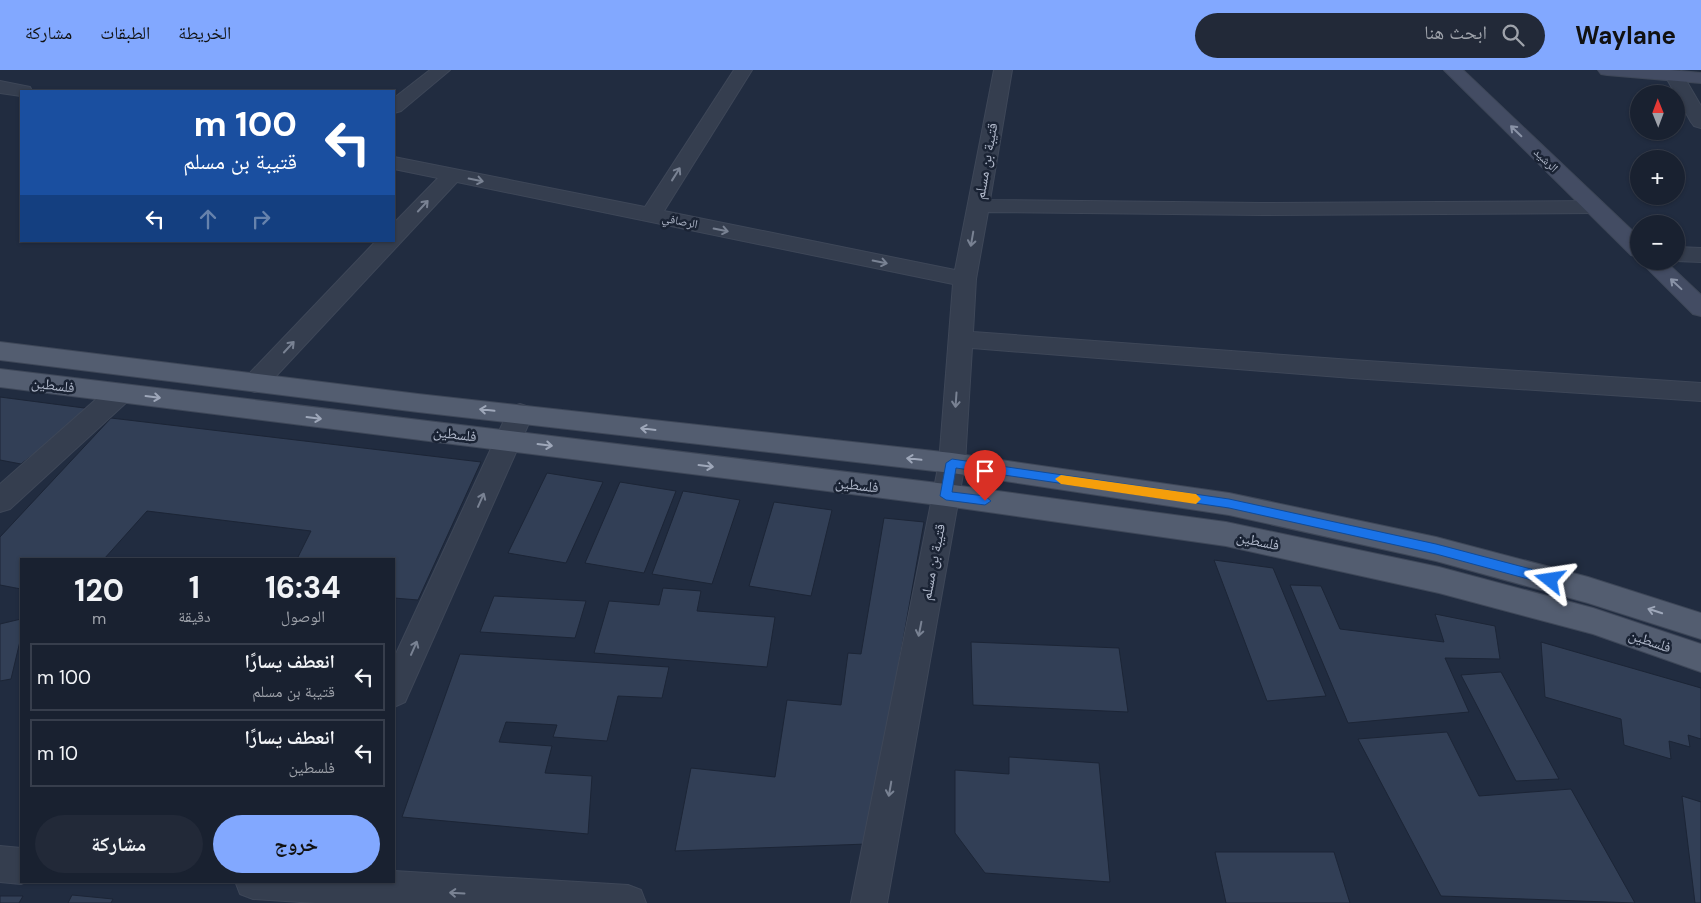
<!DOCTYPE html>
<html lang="ar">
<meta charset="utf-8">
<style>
:root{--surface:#192130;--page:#222938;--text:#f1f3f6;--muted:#9fa3ab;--line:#373e4c;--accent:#82a8ff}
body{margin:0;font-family:"DM Sans","Noto Naskh Arabic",sans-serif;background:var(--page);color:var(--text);direction:rtl;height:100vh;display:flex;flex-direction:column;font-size:19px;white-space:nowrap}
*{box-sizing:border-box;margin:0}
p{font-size:16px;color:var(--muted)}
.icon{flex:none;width:28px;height:28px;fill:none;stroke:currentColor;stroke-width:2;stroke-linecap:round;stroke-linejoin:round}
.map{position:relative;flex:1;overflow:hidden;direction:ltr}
.panel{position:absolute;left:20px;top:488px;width:375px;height:325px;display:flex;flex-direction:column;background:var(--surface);border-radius:0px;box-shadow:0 1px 4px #0004,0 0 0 1px var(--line);direction:rtl}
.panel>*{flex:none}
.top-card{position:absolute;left:20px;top:20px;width:375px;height:152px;border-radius:0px;box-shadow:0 1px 4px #0004,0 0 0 1px var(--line);direction:rtl;background:#1a4fa0;color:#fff;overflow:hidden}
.needle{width:32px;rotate:359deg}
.fabs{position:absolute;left:1630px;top:15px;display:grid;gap:10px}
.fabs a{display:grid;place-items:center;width:55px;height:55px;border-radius:50%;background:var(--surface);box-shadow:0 1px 4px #0004,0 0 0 1px var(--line);font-size:25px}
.pin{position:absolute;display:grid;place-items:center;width:42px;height:42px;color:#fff;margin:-51px -21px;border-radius:50% 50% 50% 0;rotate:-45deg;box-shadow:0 0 5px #0007}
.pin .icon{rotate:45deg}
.me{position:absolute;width:55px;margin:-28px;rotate:285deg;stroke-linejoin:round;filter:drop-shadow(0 0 4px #0008)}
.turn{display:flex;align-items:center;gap:18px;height:105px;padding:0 15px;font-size:22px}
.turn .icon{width:65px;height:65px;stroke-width:2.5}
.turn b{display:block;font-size:35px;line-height:42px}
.lanes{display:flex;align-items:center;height:48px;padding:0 15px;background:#0003;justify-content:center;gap:25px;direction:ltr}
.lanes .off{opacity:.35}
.eta{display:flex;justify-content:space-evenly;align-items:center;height:85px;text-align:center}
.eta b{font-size:30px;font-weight:800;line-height:35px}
.button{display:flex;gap:10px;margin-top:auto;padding:10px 15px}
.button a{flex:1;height:58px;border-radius:30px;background:var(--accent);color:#111;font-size:20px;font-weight:800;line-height:58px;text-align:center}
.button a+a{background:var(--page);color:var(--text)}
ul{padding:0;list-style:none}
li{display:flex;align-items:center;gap:15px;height:68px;margin:0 10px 8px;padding:0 5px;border:2px solid var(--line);border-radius:0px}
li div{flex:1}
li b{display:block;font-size:19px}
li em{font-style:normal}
header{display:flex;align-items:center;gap:30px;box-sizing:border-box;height:70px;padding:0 25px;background:var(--accent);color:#111}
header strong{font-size:24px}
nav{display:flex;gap:28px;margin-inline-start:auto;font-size:18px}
.search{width:350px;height:45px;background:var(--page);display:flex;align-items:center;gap:12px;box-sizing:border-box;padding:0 18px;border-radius:28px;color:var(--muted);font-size:19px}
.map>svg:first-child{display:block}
</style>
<header>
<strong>Waylane</strong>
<div class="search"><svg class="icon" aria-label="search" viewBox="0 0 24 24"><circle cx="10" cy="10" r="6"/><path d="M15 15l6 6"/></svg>ابحث هنا</div>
<nav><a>الخريطة</a><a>الطبقات</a><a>مشاركة</a></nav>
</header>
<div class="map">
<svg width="1701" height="833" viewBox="0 0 1701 833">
<rect width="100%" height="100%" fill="#212c40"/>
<!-- building -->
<path fill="#323f56" stroke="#1c2536" d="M0,327l92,12 -71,55 -21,-4z
M111,348l370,44 -63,138 -24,-2v-39h-97l14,-28 -164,-20 -43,48h-83v30l-21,-4v-48z
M547,403l56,9 -37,81 -58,-10z
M620,412l56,9 -32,82 -59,-10z
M683,421l57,9 -28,84 -60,-10z
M774,432l58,8 -21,86 -62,-10z
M884,448l40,4 -57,322 -192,7 16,-83 84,9 12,-77 54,5 7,-52 13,1z
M1214,490l59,8 53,128 -59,5z
M1290,515l31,1 19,43 104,13 -9,-28 60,12 5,33 -55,-1 24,54 -121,11z
M663,518l38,3 -4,20 78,6 -8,50 -173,-14 15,-52 50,4z
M494,526l92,5 -11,37 -95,-6z
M21,549v18l-10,42 -11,2v-57z
M971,572l148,6 9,64 -155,-7z
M1541,572l160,46v51l-13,-4 2,12 -21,-6 2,18 -47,-14 -3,-26 -76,-22z
M460,584l209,13 -7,31 -44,-2 -11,45 -54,-4 4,-12 -51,-3 -7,20 53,4 -7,27 47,3 -4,58 -186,-17z
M1501,602l58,107 -43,2 -55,-106z
M1447,662l32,64 92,-7 64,114 -194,-7 -83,-157z
M1009,687l90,6 11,119 -125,-9 -30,-40v-63l54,4z
M1682,726l19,6v101h-6z
M1215,782h119l16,51h-124z
M72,825l41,4 -2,4h-43z
M0,826h23l-4,7h-19z"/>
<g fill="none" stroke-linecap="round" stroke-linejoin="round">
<!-- street casing -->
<g stroke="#3e4758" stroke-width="2">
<path id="street" d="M430,0h20l-49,41 -7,2v-15z
M734,0h18l-88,141 291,59 39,-200h18l-22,130 271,3 334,-2 7,1 4,5 -4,5 -7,1 -334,2 -273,-3 -12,67 -3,53 379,28 349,23v18l-349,-23 -380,-30 -7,115 -78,440h-36l88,-440 14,-179 -496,-102 -193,207 -9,3 -9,-3 -4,-6 4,-6 130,-136h18v-18l44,-45 -44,-9v-12l251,50z
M1662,0h18l21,36v22l-7,-2 -3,-4z
M0,11l30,6 2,4h-11v5l-21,-3z
M1676,177l25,1v14l-25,-1z
M119,315l9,2 4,7 -4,7 -118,108 -10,3v-28l110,-97z
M520,334l9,3 4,7 -128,288 -11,5v-49l113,-244 4,-7z
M0,776l21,2v33h7l-7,3 -21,-2z
M394,801l234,14 13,5 5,13h-330l-63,-4 -13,-5 -5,-13h159z"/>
</g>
<!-- secondary casing -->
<g stroke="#3e4758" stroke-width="2">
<path id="secondary" d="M1444,0h19l176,167v20l-8,-2z
M1598,0h73l30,3v10l-94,-8 -6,-1z
M1640,191h25l36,34v21l-8,-2z"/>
</g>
<!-- primary casing -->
<g stroke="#3e4758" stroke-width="2">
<path id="primary" d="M0,272l418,52 534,59 277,40 207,44 152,40 113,36v26l-113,-36 -152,-42 -207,-46 -277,-42 -534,-61 -418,-52z
M0,299l946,115 280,38 213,45 154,41 108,36v28l-108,-38 -154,-41 -213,-47 -280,-40 -946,-119z"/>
</g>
<!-- street -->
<use href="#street" fill="#353e4f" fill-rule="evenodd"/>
<!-- secondary -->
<use href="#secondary" fill="#434c63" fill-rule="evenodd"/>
<!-- primary -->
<use href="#primary" fill="#535d70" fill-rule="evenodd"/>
</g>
<!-- one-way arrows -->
<defs><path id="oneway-shaft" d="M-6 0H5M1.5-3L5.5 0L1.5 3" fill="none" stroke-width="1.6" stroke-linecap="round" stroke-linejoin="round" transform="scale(1.25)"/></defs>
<g stroke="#8a93a7">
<use href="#oneway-shaft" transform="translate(1516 61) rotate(-136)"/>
<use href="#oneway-shaft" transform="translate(1676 214) rotate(-137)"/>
</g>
<g stroke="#798293">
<use href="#oneway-shaft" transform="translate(676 104) rotate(-58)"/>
<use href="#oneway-shaft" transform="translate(476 110) rotate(11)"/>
<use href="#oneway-shaft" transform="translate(423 136) rotate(-47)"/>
<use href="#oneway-shaft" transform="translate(721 160) rotate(11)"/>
<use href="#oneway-shaft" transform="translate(972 169) rotate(100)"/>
<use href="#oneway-shaft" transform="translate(880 192) rotate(11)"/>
<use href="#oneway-shaft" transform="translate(289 277) rotate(-47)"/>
<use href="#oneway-shaft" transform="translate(956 330) rotate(94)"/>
<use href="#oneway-shaft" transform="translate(481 430) rotate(-66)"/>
<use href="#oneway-shaft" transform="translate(920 559) rotate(101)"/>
<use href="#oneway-shaft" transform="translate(414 578) rotate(-66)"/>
<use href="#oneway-shaft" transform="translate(890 719) rotate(100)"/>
<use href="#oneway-shaft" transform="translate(457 823) rotate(-177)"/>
</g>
<g stroke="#9ea7b9">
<use href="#oneway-shaft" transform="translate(153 327) rotate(7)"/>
<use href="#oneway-shaft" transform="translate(487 340) rotate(-174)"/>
<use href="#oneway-shaft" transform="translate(314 348) rotate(7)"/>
<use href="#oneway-shaft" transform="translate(648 359) rotate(-173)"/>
<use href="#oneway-shaft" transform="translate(545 375) rotate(7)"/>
<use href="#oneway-shaft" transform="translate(914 389) rotate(-174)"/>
<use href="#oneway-shaft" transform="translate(706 396) rotate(7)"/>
<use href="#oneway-shaft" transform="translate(1655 541) rotate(-162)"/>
</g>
<!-- route -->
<path fill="#1a73e8" stroke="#114b97" d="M952,389l277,40 207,45 114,30 4,2 2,4 -2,3 -4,2 -114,-31 -207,-46 -273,-40 -4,24 33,4 6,5 -6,4 -39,-5 -6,-4 6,-33z"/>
<!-- slow -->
<path fill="#f59e0b" d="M1061,405l135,19 5,5 -5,5 -135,-20 -6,-5z"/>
<g text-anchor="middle" stroke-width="5" stroke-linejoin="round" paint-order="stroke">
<!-- far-street labels -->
<g font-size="12" fill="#b1b9cb" stroke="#1a2334">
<text transform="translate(1546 90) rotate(44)" y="4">الرشيد</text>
<text transform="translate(680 151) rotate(11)" y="4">الرصافي</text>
</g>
<!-- street labels -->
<g font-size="15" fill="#b1b9cb" stroke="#1a2334">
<text transform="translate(986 91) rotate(-80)" y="5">قتيبة بن مسلم</text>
<text transform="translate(53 315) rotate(7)" y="5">فلسطين</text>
<text transform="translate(455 364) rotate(7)" y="5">فلسطين</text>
<text transform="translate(857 415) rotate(7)" y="5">فلسطين</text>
<text transform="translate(1258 471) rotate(12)" y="5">فلسطين</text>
<text transform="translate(933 492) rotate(-79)" y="5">قتيبة بن مسلم</text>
<text transform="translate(1650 571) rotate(19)" y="5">فلسطين</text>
</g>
</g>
</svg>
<div class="fabs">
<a><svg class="needle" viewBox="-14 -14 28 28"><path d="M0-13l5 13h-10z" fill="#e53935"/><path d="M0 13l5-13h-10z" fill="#9fa3ab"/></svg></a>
<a>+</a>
<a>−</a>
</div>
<div class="pin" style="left:985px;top:431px;background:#d93025"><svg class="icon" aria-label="arrive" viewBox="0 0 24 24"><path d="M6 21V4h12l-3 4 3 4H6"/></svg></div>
<svg class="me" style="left:1550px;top:510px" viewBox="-20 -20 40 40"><path d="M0-17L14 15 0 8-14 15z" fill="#1a73e8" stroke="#fff" stroke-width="4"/></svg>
<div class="top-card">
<div class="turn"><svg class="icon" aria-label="left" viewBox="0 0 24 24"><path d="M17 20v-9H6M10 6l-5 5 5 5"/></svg><div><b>100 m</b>قتيبة بن مسلم</div></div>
<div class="lanes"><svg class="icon" aria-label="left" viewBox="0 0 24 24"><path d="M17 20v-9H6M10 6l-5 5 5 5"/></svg><svg class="icon off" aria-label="ahead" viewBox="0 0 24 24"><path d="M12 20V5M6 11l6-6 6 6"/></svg><svg class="icon off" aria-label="right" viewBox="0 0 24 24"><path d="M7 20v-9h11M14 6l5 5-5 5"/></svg></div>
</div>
<section class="panel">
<div class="eta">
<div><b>16:34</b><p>الوصول</p></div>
<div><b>1</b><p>دقيقة</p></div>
<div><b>120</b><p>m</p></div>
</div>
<ul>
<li><svg class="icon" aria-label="left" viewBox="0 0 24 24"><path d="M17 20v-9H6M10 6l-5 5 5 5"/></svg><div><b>انعطف يسارًا</b><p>قتيبة بن مسلم</p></div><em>100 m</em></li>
<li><svg class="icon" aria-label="left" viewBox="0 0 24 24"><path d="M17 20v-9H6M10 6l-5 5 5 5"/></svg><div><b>انعطف يسارًا</b><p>فلسطين</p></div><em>10 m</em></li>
</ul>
<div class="button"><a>خروج</a><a>مشاركة</a></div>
</section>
</div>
